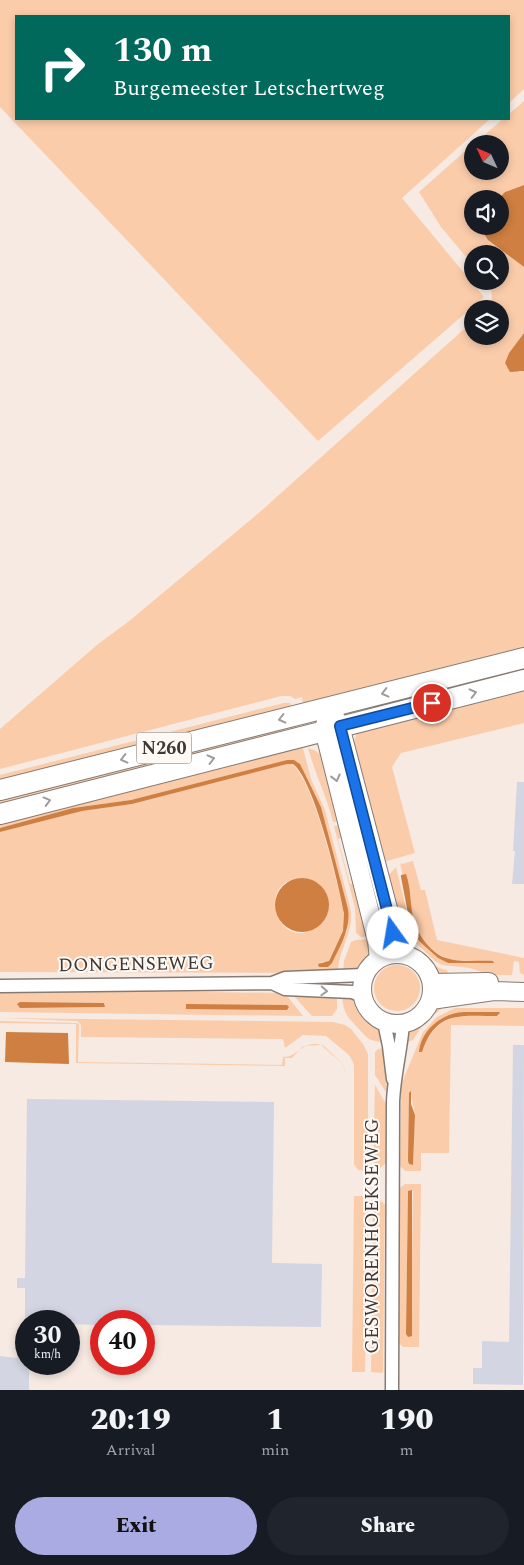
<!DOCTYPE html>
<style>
:root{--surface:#171b24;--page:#20242c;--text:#f1f3f6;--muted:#9ea1a6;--accent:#a9abe2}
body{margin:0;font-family:Spectral,serif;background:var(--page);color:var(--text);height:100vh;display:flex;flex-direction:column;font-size:19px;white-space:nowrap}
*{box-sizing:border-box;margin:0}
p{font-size:16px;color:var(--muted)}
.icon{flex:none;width:28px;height:28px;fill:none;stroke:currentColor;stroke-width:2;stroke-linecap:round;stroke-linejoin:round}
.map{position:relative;height:1390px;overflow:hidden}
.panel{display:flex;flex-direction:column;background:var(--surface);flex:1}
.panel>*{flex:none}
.top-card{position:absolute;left:15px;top:15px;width:495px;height:105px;border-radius:0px;box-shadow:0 2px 8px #0003;background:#00695c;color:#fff;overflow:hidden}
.needle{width:32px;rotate:314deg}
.controls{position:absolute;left:464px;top:135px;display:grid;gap:10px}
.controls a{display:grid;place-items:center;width:45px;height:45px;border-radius:50%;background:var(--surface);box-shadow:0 2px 8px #0003;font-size:25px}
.speed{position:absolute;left:15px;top:1310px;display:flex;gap:10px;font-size:25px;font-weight:700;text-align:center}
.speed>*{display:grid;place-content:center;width:65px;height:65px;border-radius:50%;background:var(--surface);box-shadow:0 2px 8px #0003;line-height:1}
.speed small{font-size:12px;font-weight:400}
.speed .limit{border:8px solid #d22;background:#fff;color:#111}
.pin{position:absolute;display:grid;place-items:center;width:42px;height:42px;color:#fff;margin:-21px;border:2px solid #fff;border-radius:50%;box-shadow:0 1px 5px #0007}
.me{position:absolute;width:55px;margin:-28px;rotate:347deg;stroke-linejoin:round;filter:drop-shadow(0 0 4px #0008)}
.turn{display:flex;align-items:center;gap:18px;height:105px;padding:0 15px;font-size:22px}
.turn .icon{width:65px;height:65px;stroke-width:2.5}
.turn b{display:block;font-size:35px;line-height:42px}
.eta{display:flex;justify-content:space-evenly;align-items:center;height:85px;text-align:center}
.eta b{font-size:30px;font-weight:800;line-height:35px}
.cta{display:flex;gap:10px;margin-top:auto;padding:10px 15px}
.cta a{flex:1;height:58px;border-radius:30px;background:var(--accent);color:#111;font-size:20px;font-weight:800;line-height:58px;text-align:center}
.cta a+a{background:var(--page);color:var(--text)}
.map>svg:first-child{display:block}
</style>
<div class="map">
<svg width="524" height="1390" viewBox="0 0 524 1390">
<rect width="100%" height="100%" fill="#f6eae2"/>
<!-- green -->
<path fill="#fbccaa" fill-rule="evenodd" d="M0,0h524v89l-15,14v-87h-493v103h474l-88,79 82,99 -166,144 -318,-334z
M524,101v84l-19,7 -7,7h-26v27h7l9,14 36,27v66l-15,20 -4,10 15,10 4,-2v279l-221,54 -1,-7 -7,2 -5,-3h-9l-281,73v-40l98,-85 30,-22 133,-111 211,-189v14h28v-27h-13c7,-8 6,-19 0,-28h13v-27h-28v10l-31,-37 -22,-35 53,-47v26h28v-27h-26l29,-25h6v-5z
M524,685v38l-123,30 -9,14 23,86 -35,10 -28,-116 5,-14z
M284,703h6l3,7 -293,76v-11z
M297,723l2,7 -299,77v-9z
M303,748l8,31 14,31 26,101c2,24 -13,39 -13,62l-338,-1v-140l82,-21 50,-7 157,-41c22,5 50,126 55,150l-1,18 -15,31h-8l9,4 18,-35 1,-18 -27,-106 -23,-45 -11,-2 -156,40 -58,8 -73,20v-9l84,-21 51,-8zM303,878c22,2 31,25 21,43 -5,3 -11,9 -17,11 -33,10 -50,-53 -4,-54z
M308,748l6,2 9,6 15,52 3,30 -3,1 12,45 7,-1 13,53 -9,1 -5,-4 -1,-25 -21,-82 4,-1 -1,-3h-4c-6,-25 -18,-48 -25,-74z
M413,861l8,29h4l12,50 87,18v17l-4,-2 -1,-11 -5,-1 -2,14h-21l-21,-7 -28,-3 -7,-4 -33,-31 -15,-53 9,-10 15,62 9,13 18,16 10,5h46c-15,-1 -36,1 -50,-6 -34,-16 -36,-62 -44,-94l2,1z
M402,934c11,14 27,33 45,36l1,4 -13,-1 -15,-14 -14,-9z
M371,939v22c-8,9 -16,10 -28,11l1,-11 7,-19 5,-2z
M374 988a23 23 0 1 1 46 0a23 23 0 1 1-46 0Z
M0,989l281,4 7,4 15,19 -303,-4zM20,1002l84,1 1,4 -84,1z
M292,994h45v15l-5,7h-20z
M342,994l18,7 8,11 11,11 5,19c-15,-1 -16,-3 -26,-14 -12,-13 -15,-16 -16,-34z
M448,1004l-23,17 -12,19 -8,3 3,-16 15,-11 8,-11z
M455,1008h69v18l-73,-1 -2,128h-28v18h-16l-5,-5 1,-81 22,-53 14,-15zM464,1012h35v4c-38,0 -61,-6 -77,36l-3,-1c7,-25 20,-34 45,-39zM409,1093l2,1 4,21 -2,50 -4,-1 -1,-3z
M0,1018l333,4 12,3 6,4 12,15 5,10v117l-10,-1 -4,-6v-100l-5,-9 -23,-19 -23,-1 -18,13 -2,-9 -202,-2v-12l-4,-4z
M0,1021l77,2 2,2 -1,37 204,3 1,-8c17,0 19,-19 41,-11l19,18c2,3 2,7 2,10l-1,-9 -23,-20 -18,1 -11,12h-7v8l-209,-3v-39l-76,-1z
M384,1048l3,43 -1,1 -11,-17v-23l3,-3z
M375,1085l11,19v59l-9,8h-4z
M405,1184h16l-2,163h-16l-4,-4 1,-155zM408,1191h5l-2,145 -5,-2z
M354,1196h14l-3,176h-13z
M373,1197h4l8,8 -2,166 -1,2 -11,-1z"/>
<!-- water -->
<path fill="#ce7f41" d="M524,185v82l-36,-27 -9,-14h21v-27h-2l7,-7z
M524,333v38l-14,1 -5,-9 4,-10z
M287,760h7l6,4 21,43 27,102c3,20 -8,37 -16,54l-4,4h-9l-1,-3 11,-3 14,-30 1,-18c-5,-28 -30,-134 -51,-149h-6l-155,40 -50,7 -82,21v-4l73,-20 58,-8z
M406,874c5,14 4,29 7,43 3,15 17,36 33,41 14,5 33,2 47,3l1,2h-46l-10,-5 -18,-16 -9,-13 -10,-52v-2z
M275 905a27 27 0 1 1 54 0a27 27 0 1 1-54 0Z
M20,1002l84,1 1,4 -85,1 -3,-4z
M186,1004l101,1 2,2 -2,3 -101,-1z
M464,1012h35l1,1 -3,3c-36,0 -61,-6 -75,36h-3c2,-22 23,-39 45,-40z
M6,1032l62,1 1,31 -64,-2z
M411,1091v13l4,11 -2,50 -4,-1 -1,-3 1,-68z
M412,1190v146l-4,1 -2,-3 2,-143z"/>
<!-- building -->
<path fill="#d3d5e2" d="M517,782h7v102h-12l3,-33h-2z
M513,1045h11l-1,340 -50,-1v-16h9v-27l27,1z
M27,1099l247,3 -2,161 50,1 -1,63 -177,-2v-4h-43v4l-32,-1v-3h-44v-33h-8v-10h8z
M17,1354h9v10h3v26h-29v-34l17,2z"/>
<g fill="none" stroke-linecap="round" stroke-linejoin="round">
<!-- street casing -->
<g stroke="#867b74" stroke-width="15">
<path id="street" d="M272,983l13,6 67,3 10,4
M0,986l272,-3 13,-5 79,-3
M384,1022l5,24 4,33
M392,1390l1,-288c1,-26 8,-52 10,-78"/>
</g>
<!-- secondary casing -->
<g stroke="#867b74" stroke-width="20">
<path id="secondary" d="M329,708l-5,22 53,211 2,18
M333,714l7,12 60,228
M362 989a35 35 0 1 1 70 0a35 35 0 1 1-70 0Z
M432,983l57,-1
M431,1000l63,-9 30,1"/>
</g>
<!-- primary casing -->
<g stroke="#867b74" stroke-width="22">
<path id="primary" d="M0,790l524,-132
M0,814l524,-134"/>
</g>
<!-- street -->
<use href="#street" stroke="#fff" stroke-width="12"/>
<!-- secondary -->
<use href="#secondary" stroke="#fff" stroke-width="18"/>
<!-- primary -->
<use href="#primary" stroke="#fff" stroke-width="20"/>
</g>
<!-- one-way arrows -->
<defs><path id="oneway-chevron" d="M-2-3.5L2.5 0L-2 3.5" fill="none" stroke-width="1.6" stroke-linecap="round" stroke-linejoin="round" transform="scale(1.25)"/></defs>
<g stroke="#9e9c9a">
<use href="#oneway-chevron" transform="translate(385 693) rotate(166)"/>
<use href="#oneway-chevron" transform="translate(473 693) rotate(-14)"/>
<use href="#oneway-chevron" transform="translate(282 719) rotate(166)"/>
<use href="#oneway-chevron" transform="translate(124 759) rotate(166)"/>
<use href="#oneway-chevron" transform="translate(211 759) rotate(-14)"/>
<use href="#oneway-chevron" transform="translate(336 778) rotate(76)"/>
<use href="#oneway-chevron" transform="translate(47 801) rotate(-15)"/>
<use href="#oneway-chevron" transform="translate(324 991) rotate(3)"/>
</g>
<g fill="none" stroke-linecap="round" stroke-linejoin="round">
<!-- route casing -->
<g stroke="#114b97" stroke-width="12">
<path id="route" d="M393,933l-53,-207 92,-23"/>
</g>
<!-- route -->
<use href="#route" stroke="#1a73e8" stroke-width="9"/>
</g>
<g text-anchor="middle" stroke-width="4" stroke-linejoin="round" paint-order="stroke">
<!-- shield labels -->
<rect fill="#fef9f5" stroke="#78736f" stroke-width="1" x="136.5" y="732.5" width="55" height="31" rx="4"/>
<g font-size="18" font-weight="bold" fill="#3e3936">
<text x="164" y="754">N260</text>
</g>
<!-- street labels -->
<g font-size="19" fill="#3e3936" stroke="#fef9f5">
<text transform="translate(136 963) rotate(-1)" y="7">DONGENSEWEG</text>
<text transform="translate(371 1236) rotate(-90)" y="7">GESWORENHOEKSEWEG</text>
</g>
</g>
</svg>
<div class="controls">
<a><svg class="needle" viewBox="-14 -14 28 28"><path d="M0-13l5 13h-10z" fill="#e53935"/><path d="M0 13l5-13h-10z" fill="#9ea1a6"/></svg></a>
<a><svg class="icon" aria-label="sound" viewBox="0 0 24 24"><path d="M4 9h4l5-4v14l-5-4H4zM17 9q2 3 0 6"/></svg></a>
<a><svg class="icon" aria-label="search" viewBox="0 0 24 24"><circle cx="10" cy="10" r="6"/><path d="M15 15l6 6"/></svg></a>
<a><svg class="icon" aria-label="layers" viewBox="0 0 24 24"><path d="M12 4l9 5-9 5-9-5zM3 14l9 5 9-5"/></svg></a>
</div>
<div class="speed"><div>30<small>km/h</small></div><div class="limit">40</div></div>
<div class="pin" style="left:432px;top:703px;background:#d93025"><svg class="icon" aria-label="arrive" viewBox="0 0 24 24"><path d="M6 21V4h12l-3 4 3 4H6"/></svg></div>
<svg class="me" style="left:393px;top:933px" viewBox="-20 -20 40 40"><circle r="19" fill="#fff"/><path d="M0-13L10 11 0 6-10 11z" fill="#1a73e8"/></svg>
<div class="top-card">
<div class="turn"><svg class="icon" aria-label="right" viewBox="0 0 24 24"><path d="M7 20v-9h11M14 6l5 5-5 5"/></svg><div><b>130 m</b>Burgemeester Letschertweg</div></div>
</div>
</div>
<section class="panel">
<div class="eta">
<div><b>20:19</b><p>Arrival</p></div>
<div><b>1</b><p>min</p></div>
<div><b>190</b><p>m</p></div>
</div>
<div class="cta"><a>Exit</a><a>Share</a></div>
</section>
